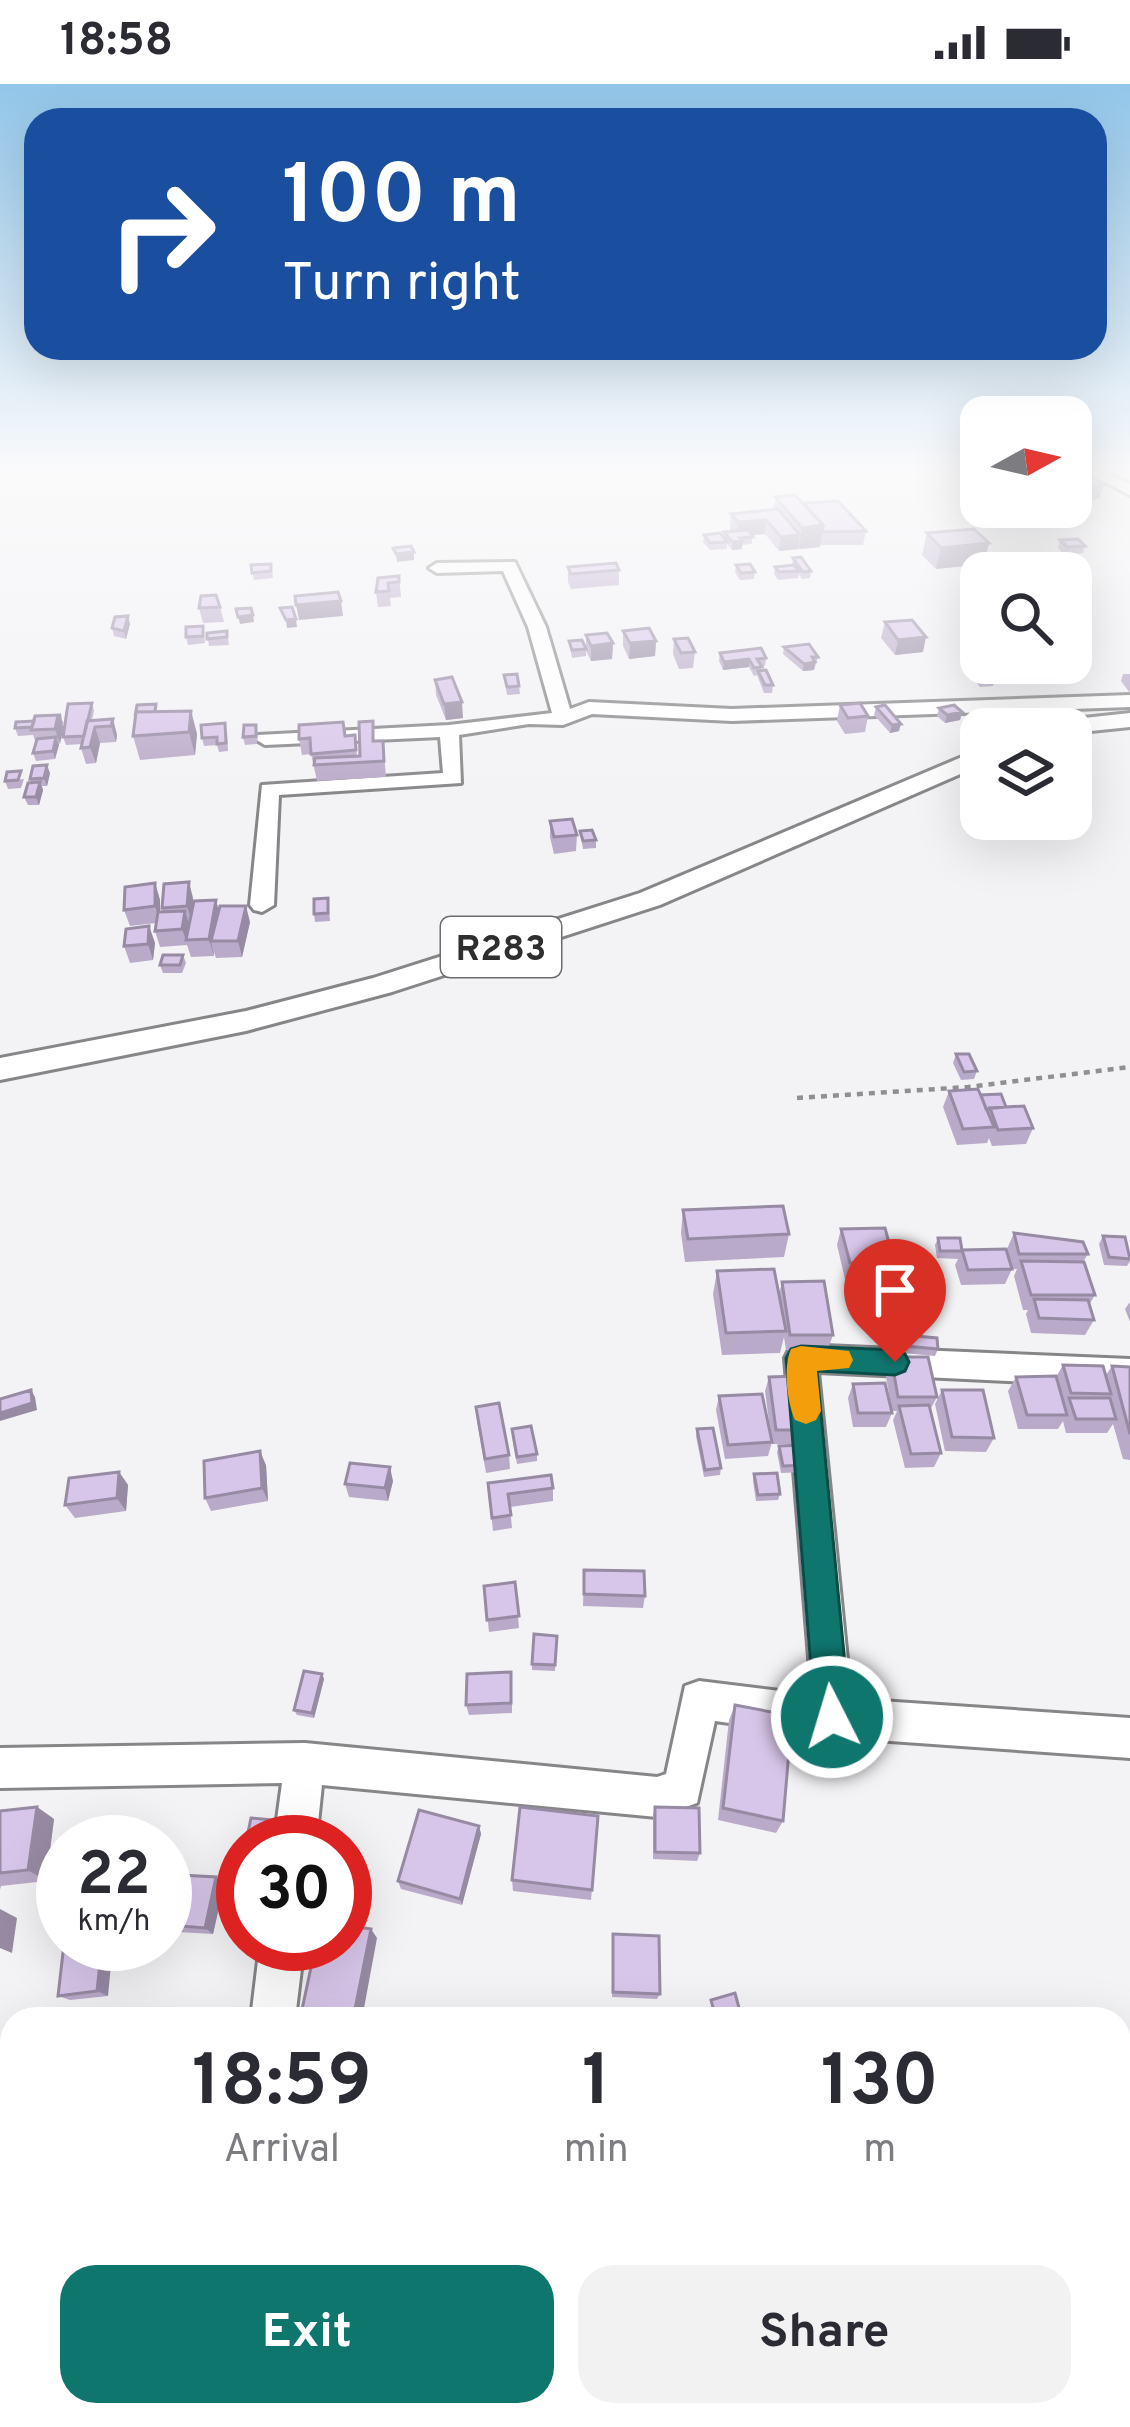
<!DOCTYPE html>
<style>
:root{--surface:#fff;--page:#f2f2f3;--text:#2b2b33;--muted:#7c7c81;--accent:#0f766e}
body{margin:0;font-family:Overpass,sans-serif;background:var(--page);color:var(--text);height:100vh;display:flex;flex-direction:column;font-size:45px;white-space:nowrap}
*{box-sizing:border-box;margin:0}
p{font-size:39px;color:var(--muted)}
.icon{flex:none;width:66px;height:66px;fill:none;stroke:currentColor;stroke-width:2;stroke-linecap:round;stroke-linejoin:round}
.map{position:relative;flex:1;overflow:hidden}
.sheet{position:absolute;left:0px;top:1923px;width:1131px;height:420px;display:flex;flex-direction:column;background:var(--surface);border-radius:36px 36px 0 0;box-shadow:0 12px 48px #0002}
.sheet>*{flex:none}
.guide{position:absolute;left:24px;top:24px;width:1083px;height:252px;border-radius:36px;box-shadow:0 12px 48px #0002;background:#1a4fa0;color:#fff;overflow:hidden}
.needle{width:78px;rotate:82deg}
.controls{position:absolute;left:960px;top:312px;display:grid;gap:24px}
.controls a{display:grid;place-items:center;width:132px;height:132px;border-radius:24px;background:var(--surface);box-shadow:0 12px 48px #0002;font-size:60px}
.speed{position:absolute;left:36px;top:1731px;display:flex;gap:24px;font-size:60px;font-weight:700;text-align:center}
.speed>*{display:grid;place-content:center;width:156px;height:156px;border-radius:50%;background:var(--surface);box-shadow:0 12px 48px #0002;line-height:1}
.speed small{font-size:30px;font-weight:400}
.speed .limit{border:18px solid #d22;background:#fff;color:#111}
.pin{position:absolute;display:grid;place-items:center;width:102px;height:102px;color:#fff;margin:-123px -51px;border-radius:50% 50% 50% 0;rotate:-45deg;box-shadow:0 0 12px #0007}
.pin .icon{rotate:45deg}
.me{position:absolute;width:132px;margin:-66px;rotate:355deg;stroke-linejoin:round;filter:drop-shadow(0 0 9px #0008)}
.turn{display:flex;align-items:center;gap:42px;height:252px;padding:0 60px;font-size:54px}
.turn .icon{width:156px;height:156px;stroke-width:2.5}
.turn b{display:block;font-size:84px;line-height:102px}
.eta{display:flex;justify-content:space-evenly;align-items:center;height:204px;text-align:center}
.eta b{font-size:72px;font-weight:700;line-height:84px}
.action{display:flex;gap:24px;margin-top:auto;padding:24px 60px}
.action a{flex:1;height:138px;border-radius:36px;background:var(--accent);color:#fff;font-size:48px;font-weight:700;line-height:138px;text-align:center}
.action a+a{background:var(--page);color:var(--text)}
.status{display:flex;justify-content:space-between;align-items:center;height:84px;padding:0 60px;background:var(--surface);direction:ltr}
.status svg{height:33px;fill:currentColor}
.map>svg:first-child{display:block}
</style>
<div class="status"><b>18:58</b><svg viewBox="0 0 49 12"><path d="M0 12V9h3v3zM5 12V6h3v6zM10 12V3h3v9zM15 12V0h3v12zM26 1h20v11H26zM47 4h2v5h-2z"/></svg></div>
<div class="map">
<svg width="1130" height="2343" viewBox="0 0 1130 2343">
<rect width="100%" height="100%" fill="#f3f3f6"/>
<g fill="none" stroke-linecap="round" stroke-linejoin="round">
<!-- minor casing -->
<g stroke="#868689" stroke-width="6">
<path id="minor" d="M1083,387h18l29,13v11z
M515,478l31,65 24,82 19,-7 143,7 398,-14v12l-398,14 -140,-7 -29,11 -34,-1 -70,11 2,48 -182,12 -5,110 -12,7 -8,-2 -4,-5 12,-120 181,-12 -3,-36 -175,8 -10,-6 3,-4 191,-10 103,-12 -24,-86 -25,-56 -66,2 -8,-5 8,-5z
M801,1261l329,14v28l-312,-15 33,327 279,19v40l-297,-21 -118,-16 -18,82 -40,14 -335,-32 -6,57h-42l8,-59 -282,5v-40l305,-5 352,34 9,-3 19,-88 14,-5 113,14 -27,-337 5,-10z
M260,1860h44l-9,75h-44z
M302,2331h52v12h-52z"/>
</g>
<!-- major casing -->
<g stroke="#868689" stroke-width="6">
<path id="major" d="M1130,629v14l-59,6v-4h-36l12,-7z
M981,665v16l-321,140 -268,87 -146,39 -246,49v-22l246,-47 127,-33 267,-85z"/>
</g>
<!-- path -->
<path stroke="#8f8f91" stroke-width="4.5" stroke-dasharray="6 6" stroke-linecap="butt" d="M797,1014l171,-11 162,-20"/>
<!-- minor -->
<use href="#minor" fill="#fff" fill-rule="evenodd"/>
<!-- major -->
<use href="#major" fill="#fff" fill-rule="evenodd"/>
</g>
<!-- wall -->
<path fill="#baaac9" d="M1071,392l32,9 -4,14 -12,1 -4,11 -19,2 -5,-4 -18,3 -7,-5h37z
M775,413l28,6 63,28 -3,14h-43v2l-41,4 -14,-17 -13,1v9l-10,1v4l-10,1 -5,-6v5l-17,1 -7,-8 1,-7 20,3v-6l8,-1 -2,-2 1,-15 42,-4z
M969,417l12,6h52l-1,3 -36,3 -3,-2 -1,3 -17,1 -8,-7z
M927,449l57,31 -48,5 -14,-14z
M1060,456l25,6 -2,7 -18,2 -7,-7z
M793,474l18,13 -1,7 -8,1 -3,-5 -1,4 -20,2 -4,-6 1,-7 17,-2z
M271,480l2,14 -19,2 -3,-15z
M736,481l19,7 -1,7 -14,1 -5,-8z
M568,483l51,3v15l-48,4 -3,-7z
M399,492l2,21 -11,1 1,8 -13,1 -2,-15z
M220,523l4,15 -21,1 -4,-15z
M885,538l38,30 -28,3 -14,-17z
M130,540l-4,15 -12,-3 -2,-8z
M203,542l2,17 -17,2 -2,-8z
M227,547l2,14 -20,1 -2,-13z
M623,547l33,10 -1,15 -26,3 -6,-13z
M586,551l27,8 -1,16 -21,2 -5,-10v5l-14,2 -3,-17 17,8z
M674,555l21,13 -2,16 -14,1 -6,-15z
M784,563l34,10 -4,13 -11,1 -20,-17z
M981,563v16h37v10l-19,3 -6,-7 -8,1 -19,-14 2,-7z
M720,569l46,5 -1,8h-4v4l12,15 -1,8h-8l-7,-18 -3,1 -5,-9 -26,3 -4,-9z
M976,588l20,6 -3,8 -13,1 -6,-8z
M1123,590h7v19l-9,-12z
M504,591l15,11 1,8 -13,1z
M435,596l28,38 -17,2 -10,-25z
M92,619l2,8 -2,9 21,-1 4,16 -1,7 -16,1 -4,20 -10,1 -5,-16 1,-4 -16,1 -3,-8z
M840,621l28,11 -3,16 -20,2 -8,-13z
M876,623l23,24 -9,2 -16,-18z
M939,624l23,4 -2,8 -15,3 -8,-7z
M191,627l6,23 -2,21 -55,5 -7,-24 25,-24z
M34,637h29v9l-8,29 -19,2 -3,-8 3,-10 -3,-8 -15,1 -3,-8z
M227,647l1,20 -9,1 -2,-7 -13,1 -2,-8z
M258,649l-1,11 -12,1 -2,-8z
M355,651l2,21h3l15,-15h8l3,36 -69,4 -6,-27 -9,1 -3,-16z
M50,689l-3,13h-5l1,4 -4,15h-11l-4,-8 7,-14 -1,-4z
M24,695l-3,9 -13,1 -3,-8z
M550,737l27,14 -1,16 -22,3 -4,-17z
M580,747l16,9v8l-13,1z
M155,799l5,17v12h3l-1,-4 31,-10v6l23,-4 3,12 31,10 -8,35 -26,1 -2,-6v4l-23,1 -4,-12 -27,2 -5,-16 1,-8 -26,3 -6,-16z
M328,814l2,23 -15,1 -1,-8z
M149,842l6,17 -2,17 -23,3 -6,-17z
M183,871l3,8 -4,10h-19l-3,-8z
M956,970l21,17 -3,8 -13,1 -8,-17z
M949,1007l32,4 25,12 27,21 -7,16 -34,2 -3,-8 -2,5 -30,2 -14,-38z
M683,1126l106,24 -5,23 -99,5 -4,-29z
M841,1145l53,33 -5,15 -44,2 -8,-34z
M1014,1149l74,21 -5,8 12,33 -6,10 5,15 -9,15 -54,-2 -5,-19 2,-4h-5l-9,-34 3,-7h-5l-7,15 -44,1 -6,-20 3,-6 -21,-1 -2,-13 3,-7 24,12 45,-1z
M1103,1152l27,18v7l-3,5 -23,-1 -5,-21z
M717,1187l62,23 3,-12 51,53 -5,14 -42,1 -2,-13 -4,16 -58,2 -9,-61z
M1130,1218v20l-5,-13z
M904,1251l34,14 -3,7 -33,-3 -1,-10z
M891,1273l46,40 -7,13 11,43 -7,14 -29,1 -12,-48 4,-9h-5l-7,-40z
M1063,1281l43,10 6,-9 18,1v93l-7,-1 -10,-35 -6,9h-41l-3,-12 -5,8h-40l-10,-38 8,-14h40z
M769,1293l37,53 -4,14h-30l-7,-53z
M853,1300l39,29 -6,14h-33l-5,-29z
M942,1306l52,48 -8,14 -41,-1 -10,-47z
M719,1312l53,46 -4,14 -43,3 -9,-49z
M477,1337l32,34 1,14 -24,4z
M697,1345l24,39 -1,7 -16,2 -8,-41z
M512,1352l25,18v7l-20,3z
M779,1362l29,19 -2,7 -25,1 -4,-21z
M266,1381l2,36 -57,10 -6,-13z
M119,1388l9,13 -2,26 -51,7 -10,-13z
M754,1390l26,20 -2,6 -22,1 -3,-20z
M393,1397l-5,20 -39,-4 -4,-13z
M488,1399l65,5v13l-43,6 2,21 -19,3z
M584,1486l61,26 -2,12 -60,-2z
M515,1498l4,46 -30,4 -5,-46z
M557,1552l-2,35 -23,-1v-6z
M322,1590l2,5 -10,39 -17,-3 -3,-5z
M512,1599v30l-43,2 -3,-10z
M735,1621l48,116 -7,12 -58,-13 11,-100z
M37,1723l17,12 -8,62 -45,5 -1,4v-79z
M655,1723l45,46 -3,8 -44,-2v-44z
M598,1732l-7,84 -78,-9 -1,-11z
M479,1742l2,8 -19,71 -61,-16 -3,-8z
M224,1801l-11,49 -36,-2 -9,-7z
M613,1850l47,60 -3,5 -45,-2z
M64,1860l44,52 -38,4 -12,-4z"/>
<!-- shaded-wall -->
<path fill="#978ba4" d="M1103,401l-4,14 -12,1 1,-3 -12,1 4,-11z
M994,423l-2,7 -17,1 2,-7z
M1043,423h17l-1,4 -18,1z
M766,436l-1,14 -29,3 2,-15z
M823,441l-3,22 -21,2 3,-21z
M800,451l-2,14 -19,2 2,-14z
M743,457l-1,8 -10,1 1,-8z
M989,459l-5,21 -48,5 5,-21z
M414,468v8l-17,2 -1,-8z
M341,517l2,15 -44,4 -3,-15z
M253,531l1,7 -14,2 -2,-7z
M128,532l2,8 -4,15 -2,-8z
M296,535l1,8 -10,1 -1,-8z
M926,553l-3,15 -28,3 3,-15z
M656,557l-1,15 -26,3 1,-16z
M613,559l-1,16 -21,2v-15z
M749,575v8l-26,3 1,-8z
M815,578l-1,8 -11,1 1,-7z
M987,579h11h-3l-2,6 -8,1z
M1021,581l-3,8 -19,3 2,-8z
M462,618l1,16 -17,2 -2,-16z
M191,627l6,23 -2,21 -6,-23z
M962,628l-2,8 -15,3 2,-8z
M61,629l2,17 -3,14 -5,-15 3,-14z
M113,635l4,16 -1,7 -5,-16z
M901,640l-2,7 -9,2 2,-8z
M95,643l5,16 -4,20 -6,-16z
M56,653l3,8 -4,14 -2,-8z
M47,681l3,8 -3,13 -3,-8z
M40,698l3,8 -4,15 -3,-8z
M189,798l4,16 -1,24 -5,-16z
M155,799l5,17v22l-5,-16z
M216,816l4,16 -9,25 3,15 -5,-17z
M246,822l4,16 -8,35 -4,-16z
M185,827l5,16 -4,13 -4,-11z
M149,842l6,17 -2,17 -5,-16z
M31,1306l4,7 2,13 -37,11v-8z
M260,1367l6,14 2,36 -6,-13z
M390,1383l3,14 -5,20 -3,-13z
M119,1388l9,13 -2,26 -9,-13z
M322,1590l2,5 -10,39 -2,-5z
M37,1723l17,12 -8,62 -18,-11z
M284,1737l7,8 -3,13h-8z
M479,1742l2,8 -19,71 -2,-6z
M216,1793l8,8 -11,49 -8,-6z
M0,1825l17,9 -5,35 -12,-5z
M371,1845l6,9 -15,81h-9z
M102,1860h11l-5,52 -11,-5z"/>
<!-- building -->
<path fill="#d8c6ea" stroke="#978ba4" stroke-width="3" d="M1090,390l13,11 -23,2 -9,-7v-4z
M1071,399l17,14 -17,2z
M795,411l28,30 -21,3 -27,-31z
M981,416v7h11l-15,1 -8,-7z
M838,417l28,30 -43,1v-7l-20,-22z
M778,425l22,26 -19,2 -15,-17 -28,2 -7,-8z
M974,445l15,14 -48,5 -14,-15z
M748,446l5,7 -13,1 3,3 -10,1 -9,-10z
M720,449l8,9 -18,1 -6,-8z
M1078,455l7,7 -18,1 -7,-7z
M411,462l3,6 -18,2 -3,-6z
M801,473l10,14 -8,1 -10,-14z
M616,479l3,7 -48,4 -3,-7z
M271,480v7l-19,2 -1,-8z
M750,480l5,8 -14,1 -5,-8z
M794,481l5,6 -20,1 -4,-5z
M399,492v6l-11,1 1,8 -13,1 2,-14z
M338,508l3,9 -45,4 -1,-9z
M216,511l4,12 -21,1 2,-12z
M292,523l4,12 -10,1 -6,-12z
M251,524l2,7 -15,2 -2,-8z
M128,532l-4,15 -12,-3 3,-11z
M912,536l14,17 -28,3 -13,-18z
M203,542v10l-17,1v-10z
M649,544l7,13 -26,2 -7,-12z
M227,547v6l-20,2v-6z
M607,549l6,10 -22,3 -5,-11z
M688,554l7,14 -14,1 -7,-14z
M582,556l4,9 -14,1 -3,-9z
M809,560l9,13h-6l3,5 -11,2 -20,-17z
M981,563v11l-13,-9z
M761,564l5,10 -9,1 5,8 -8,1 -5,-9 -25,3 -4,-9z
M996,579h22l3,2 -20,3z
M766,586l7,15h-8l-7,-14z
M989,586l7,8 -14,1 -6,-7z
M517,590l2,12 -12,1 -3,-12z
M452,593l10,25 -18,2 -9,-24z
M92,619l-8,33 -21,1 5,-33z
M860,619l8,13 -20,2 -8,-13z
M156,620l-1,8h-19l-1,4 2,-11z
M885,621l16,19 -9,1 -16,-18z
M954,621l8,7 -15,3 -8,-7z
M191,627l-2,21 -56,4 3,-24z
M58,631l-3,14 -24,1 4,-14z
M113,635l-2,7 -16,1 -5,20 -9,1 6,-27z
M34,637l-2,6 -17,1 1,-6z
M373,637v20h10l1,20 -70,4 1,-7 45,-2 -1,-34z
M343,638l2,14 10,-1 1,15 -45,4 -1,-16 -11,1v-14z
M225,639l1,20 -9,1v-7l-15,1 -1,-13z
M244,641h12v11l-13,1z
M56,653l-3,14 -20,2 4,-14z
M47,681l-3,13 -14,1 3,-13z
M21,687l-3,9 -13,1 2,-9z
M40,698l-4,15h-12l4,-14z
M572,735l5,16 -23,2 -4,-16z
M592,746l4,10 -13,1 -3,-10z
M189,798l-2,24 -25,2 2,-24z
M155,799v23l-31,4 1,-23z
M328,814v15l-14,1v-15z
M216,816l-7,39 -23,1 8,-39z
M220,822h26l-8,35h-27z
M185,827l-3,18 -27,2 3,-19z
M149,842l-1,18 -24,2 2,-17z
M163,871h20l-3,10h-20z
M956,970h13l8,17 -13,1z
M978,1005l16,38 -31,2 -14,-38z
M1001,1010l5,13 -20,2 -5,-14z
M1024,1022l9,22 -35,2 -8,-22z
M783,1122l6,28 -101,5 -5,-29z
M885,1144l9,34 -44,1 -9,-34z
M1014,1149l69,9 5,12h-69z
M1103,1152l22,1 5,22 -21,-2z
M938,1154h22l2,13h-22z
M1006,1165l6,20 -44,1 -6,-20z
M1021,1177l63,1 11,33h-64z
M774,1185l12,62 -60,2 -9,-62z
M824,1197l9,54h-43l-8,-53z
M1034,1215l54,1 6,20 -55,-2z
M904,1251l33,3 1,11 -33,-3z
M891,1273h37l9,40h-39z
M1063,1281l40,1 8,28 -40,-1z
M1112,1282l18,1v67z
M798,1292l8,54h-30l-7,-53z
M1056,1292l11,39h-40l-11,-38z
M885,1299l7,30h-34l-5,-29z
M31,1306l1,13 -32,10v-14z
M942,1306h41l11,48 -42,-1z
M762,1310l10,48 -44,3 -9,-49z
M1069,1314h41l6,21h-40z
M499,1319l10,52 -24,4 -9,-52z
M929,1321l12,48 -30,1 -12,-48z
M531,1342l6,28 -20,3 -5,-28z
M713,1344l8,40 -16,2 -8,-41z
M804,1361l4,20 -25,1 -4,-20z
M260,1367l2,37 -57,10 -1,-37z
M350,1379l40,4 -5,21 -40,-4z
M119,1388l-2,26 -52,7 4,-27z
M777,1389l3,21 -22,1 -4,-21z
M551,1391l2,13 -45,6 3,21 -19,3 -4,-35z
M584,1486l60,1 1,25 -61,-2z
M515,1498l4,34 -32,4 -3,-34z
M534,1550l23,2 -2,29 -23,-1z
M304,1587l18,3 -10,39 -18,-3z
M511,1588v31l-45,2 1,-31z
M735,1621l57,11 -9,105 -60,-13z
M37,1723l-9,63 -28,3v-62z
M520,1723l78,9 -6,74 -80,-10z
M655,1723l44,1 1,45 -45,-1z
M419,1726l60,16 -19,73 -62,-18z
M251,1734l33,3 -4,21h-34z
M180,1791l36,2 -11,51 -37,-3z
M345,1841l26,4 -18,90h-53l16,-75h29z
M613,1850l46,2 1,58 -47,-2z
M64,1860h38l-5,47 -39,5z
M735,1909l7,26h-26l-5,-19z"/>
<!-- sky -->
<linearGradient id="sky" x2="0" y2="1"><stop stop-color="#92c6ea"/><stop offset="0.54" stop-color="#fafafb"/><stop offset="1" stop-color="#fafafb" stop-opacity="0"/></linearGradient>
<rect width="1130" height="715" fill="url(#sky)"/>
<!-- route -->
<path fill="#0f766e" stroke="#0a4d48" stroke-width="3" d="M801,1262l94,4 10,4 4,8 -4,9 -10,4 -78,-4 33,346 -5,13 -13,5 -12,-5 -5,-13 -29,-359 5,-9z"/>
<!-- slow -->
<path fill="#f59e0b" d="M801,1262l48,5 4,9 -4,8 -32,3 4,40 -5,9 -10,4 -11,-4c-8,-18 -12,-53 -4,-71z"/>
<g text-anchor="middle" stroke-width="9" stroke-linejoin="round" paint-order="stroke">
<!-- shield labels -->
<rect fill="#fff" stroke="#6d6d6d" stroke-width="3" x="441" y="833" width="120" height="60" rx="9"/>
<g font-size="36" font-weight="bold" fill="#2e2e2f">
<text x="501" y="876">R283</text>
</g>
</g>
</svg>
<div class="controls">
<a><svg class="needle" viewBox="-14 -14 28 28"><path d="M0-13l5 13h-10z" fill="#e53935"/><path d="M0 13l5-13h-10z" fill="#7c7c81"/></svg></a>
<a><svg class="icon" aria-label="search" viewBox="0 0 24 24"><circle cx="10" cy="10" r="6"/><path d="M15 15l6 6"/></svg></a>
<a><svg class="icon" aria-label="layers" viewBox="0 0 24 24"><path d="M12 4l9 5-9 5-9-5zM3 14l9 5 9-5"/></svg></a>
</div>
<div class="speed"><div>22<small>km/h</small></div><div class="limit">30</div></div>
<div class="pin" style="left:895px;top:1278px;background:#d93025"><svg class="icon" aria-label="arrive" viewBox="0 0 24 24"><path d="M6 21V4h12l-3 4 3 4H6"/></svg></div>
<svg class="me" style="left:832px;top:1633px" viewBox="-20 -20 40 40"><circle r="17" fill="#0f766e" stroke="#fff" stroke-width="3"/><path d="M0-11L8 9 0 5-8 9z" fill="#fff"/></svg>
<div class="guide">
<div class="turn"><svg class="icon" aria-label="right" viewBox="0 0 24 24"><path d="M7 20v-9h11M14 6l5 5-5 5"/></svg><div><b>100 m</b>Turn right</div></div>
</div>
<section class="sheet">
<div class="eta">
<div><b>18:59</b><p>Arrival</p></div>
<div><b>1</b><p>min</p></div>
<div><b>130</b><p>m</p></div>
</div>
<div class="action"><a>Exit</a><a>Share</a></div>
</section>
</div>
